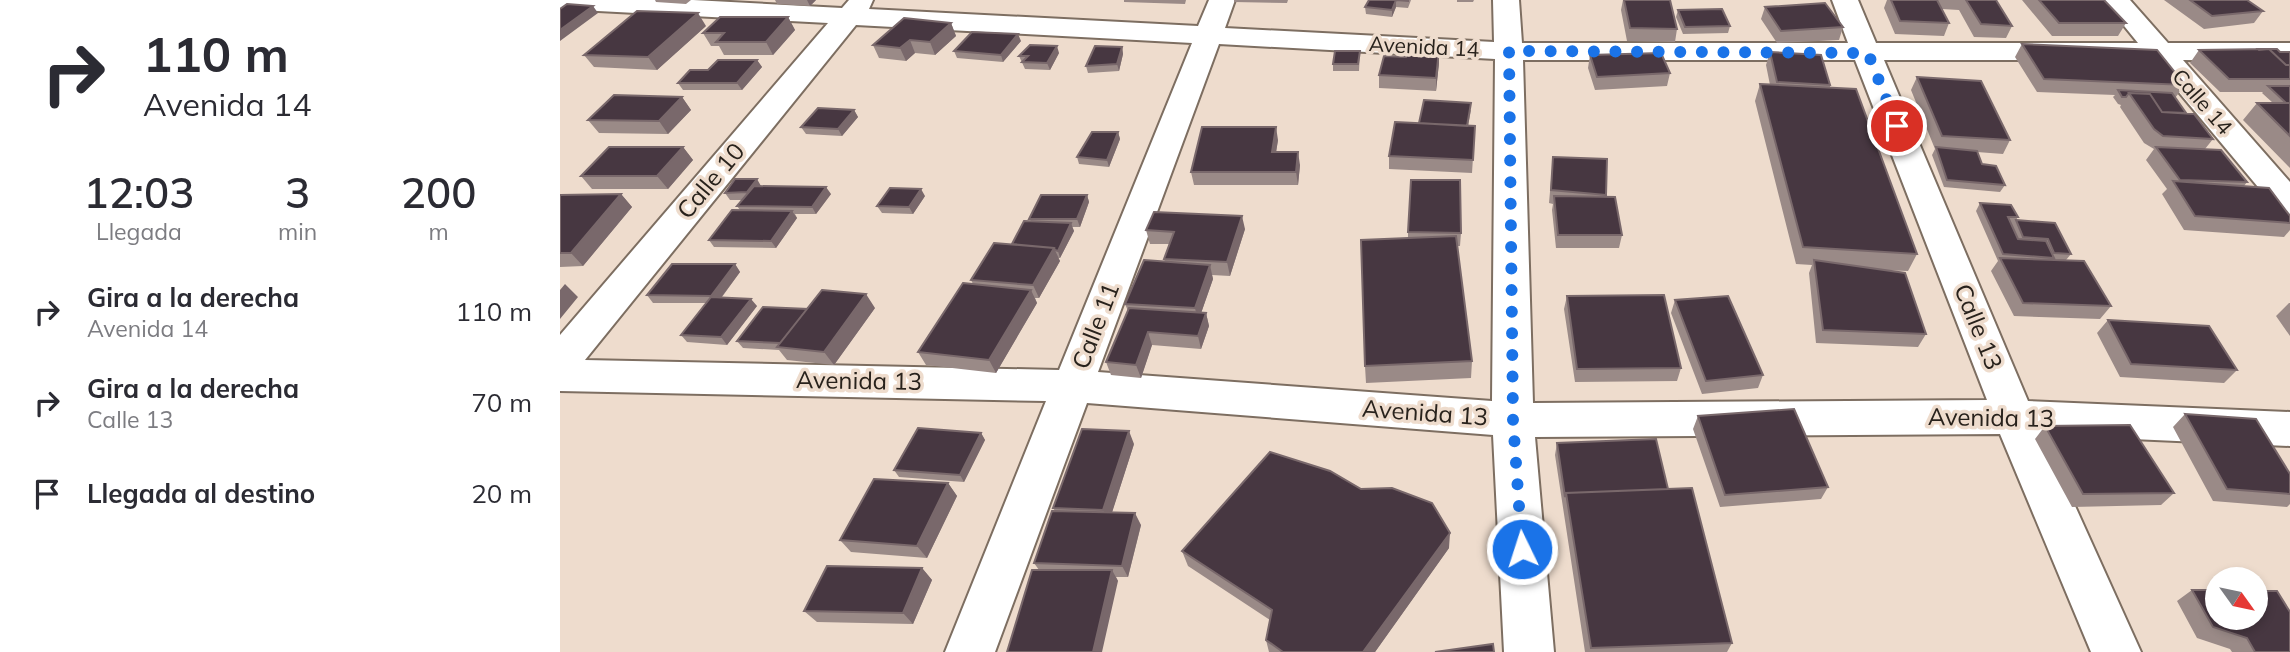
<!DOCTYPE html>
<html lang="es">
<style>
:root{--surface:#fff;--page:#f2f2f3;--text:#2b2b33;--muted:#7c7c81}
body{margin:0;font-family:Mulish,sans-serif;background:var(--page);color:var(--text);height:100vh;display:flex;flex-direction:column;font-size:26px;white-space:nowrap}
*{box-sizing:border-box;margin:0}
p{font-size:23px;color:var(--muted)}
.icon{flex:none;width:38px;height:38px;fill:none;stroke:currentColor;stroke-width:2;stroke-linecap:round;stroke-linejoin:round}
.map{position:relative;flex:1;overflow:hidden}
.details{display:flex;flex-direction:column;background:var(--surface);width:560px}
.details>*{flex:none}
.banner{background:#fff;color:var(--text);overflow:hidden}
.needle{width:46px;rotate:123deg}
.tools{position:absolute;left:1645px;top:567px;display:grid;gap:14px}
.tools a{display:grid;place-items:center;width:63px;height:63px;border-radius:50%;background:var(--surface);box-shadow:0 4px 10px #0003;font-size:35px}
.pin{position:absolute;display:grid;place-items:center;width:60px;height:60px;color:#fff;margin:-30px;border:4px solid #fff;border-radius:50%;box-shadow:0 2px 7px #0007}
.me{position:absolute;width:77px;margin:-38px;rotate:356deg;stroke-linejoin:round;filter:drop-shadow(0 0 5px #0008)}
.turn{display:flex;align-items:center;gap:24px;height:147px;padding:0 28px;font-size:32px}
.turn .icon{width:91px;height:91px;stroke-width:2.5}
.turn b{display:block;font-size:49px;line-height:60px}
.eta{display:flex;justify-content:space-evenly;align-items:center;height:119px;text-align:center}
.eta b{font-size:42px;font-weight:600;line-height:49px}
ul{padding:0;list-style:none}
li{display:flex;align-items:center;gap:21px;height:91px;padding:0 28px}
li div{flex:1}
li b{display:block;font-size:26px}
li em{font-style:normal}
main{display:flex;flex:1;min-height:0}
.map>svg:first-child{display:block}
</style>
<main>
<section class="details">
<div class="banner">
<div class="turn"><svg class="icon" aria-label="right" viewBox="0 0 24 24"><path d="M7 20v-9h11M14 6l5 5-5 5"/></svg><div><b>110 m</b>Avenida 14</div></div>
</div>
<div class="eta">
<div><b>12:03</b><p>Llegada</p></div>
<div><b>3</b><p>min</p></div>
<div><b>200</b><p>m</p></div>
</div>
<ul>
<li><svg class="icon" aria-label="right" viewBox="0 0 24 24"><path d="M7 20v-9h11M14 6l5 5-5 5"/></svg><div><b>Gira a la derecha</b><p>Avenida 14</p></div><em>110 m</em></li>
<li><svg class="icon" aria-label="right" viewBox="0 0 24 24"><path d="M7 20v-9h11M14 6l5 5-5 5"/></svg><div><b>Gira a la derecha</b><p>Calle 13</p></div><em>70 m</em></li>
<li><svg class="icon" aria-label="arrive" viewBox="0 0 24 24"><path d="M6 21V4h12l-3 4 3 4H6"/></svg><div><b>Llegada al destino</b></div><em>20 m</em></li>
</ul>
</section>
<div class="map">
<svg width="1730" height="652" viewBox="0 0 1730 652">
<rect width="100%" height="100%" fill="#eedccd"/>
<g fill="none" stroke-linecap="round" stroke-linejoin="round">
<!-- minor casing -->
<g stroke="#7d6e61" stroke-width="4">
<path id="minor" d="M0,0h133l149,8 7,-8h24l-4,9 329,17 11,-26h26l-10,28 269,14 -1,-42h26l3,43h326l-16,-43h26l18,43h262l-35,-43h27l38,43h122v18l-107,-1 107,122v32l-12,-3 -126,-151h-268l144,341 262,11v34l-247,-11 98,217h-50l-91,-218 -465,3 19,215h-50l-11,-217 -406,-32 -92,249h-50l101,-251 -486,-10v-56l268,-312 -268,-14zM296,25l336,18 -133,327 -474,-10zM659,44l276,15 -3,342 -394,-29zM963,60h332l132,340 -454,3z"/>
</g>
<!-- minor -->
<use href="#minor" fill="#fff" fill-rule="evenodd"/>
</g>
<!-- wall -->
<path fill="#9a8a87" d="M95,0h36l-5,4 -30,-2z
M215,0h41l-6,6 -33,-2z
M564,0h62l-1,4 -61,-2z
M674,0h54l-1,3 -53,-1z
M809,0h42l-3,8 -12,-1 -4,10 -26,-3 -1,-7z
M897,0h17l-1,2h-16z
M1063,0h47l7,29 -2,13 -48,-1 -6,-31z
M1327,0h109l16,26 -6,12 -32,-1 -15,-27 -17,-1 7,14 -5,13 -49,-2 -11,-26z
M1462,0h82l22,23 -8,13h-66z
M1604,0h83l16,11 -9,12 -50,6z
M1205,7l78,20 -4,13 -62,3 -16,-24z
M1118,10l52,16 -2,7 -45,1 -7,-17z
M228,17l7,13 -22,25h-49l-5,-9h-8l-8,-13z
M391,23l5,13 -21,19 -20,-2 -9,8 -27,-3 -6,-13z
M146,26l-49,44 -63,-3 -10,-12z
M461,41l-18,21 -46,-4 -3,-7z
M1462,44l163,41 -10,13 11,15 27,26 -8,10 42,33 -3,4 46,30v14l-6,7 -100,-7 -22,-36 5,-5 -21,-29 8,-11 -10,-6 -24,-36 1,-2 -3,-1 -5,-7 2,-2 -78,-3 -22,-35z
M562,47l1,7 -4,17 -31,2 -2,-7z
M1698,49l32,3v116l-47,-48 14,-17h16l-11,-10 1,-1h-43l-30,-29 9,-13h58z
M800,51l-1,20h-26v-7z
M1210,52l60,33v2l87,167 -9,17 -29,-1 47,64 -8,13 -102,-4 -7,-70 3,-8 -16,-1 -41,-163 5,-17 10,1 -4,-20z
M499,53l-9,17 -25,-1 -6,-13z
M1030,55l80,18 -3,13 -72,4 -7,-22z
M846,57l33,6 -3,28 -57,-3v-13z
M197,60l5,7 -20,23h-59l-5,-7 30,-13z
M1357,77l93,63 -7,14 -26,-2 5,12 23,21 -5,7 -56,-5 -12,-32 3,-6 -24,-59z
M122,97l9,13 -23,24 -69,-1 -11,-13z
M294,110l4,7 -16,19 -36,-2 -5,-7z
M911,110l-3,16h7l-3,47 -83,-4v-13l30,-33z
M558,132l2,7 -11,28 -30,-3 -2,-7z
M718,140l-2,12 24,13 -2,20h-104l-3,-13z
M123,147l10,13 -25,29h-76l-11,-13z
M993,157l54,2 -1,38 16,38 -3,13h-63l-4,-38 1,-6 -4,-1z
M201,186l70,8 -15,20h-21l2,4 -21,30 -62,-1 -5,-7 31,-30 -3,-4 5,-6h-12l-5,-7z
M61,194l11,13 -49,59 -23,1v-72z
M527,195l2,7 -9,25h-8l2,4 -14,27h-2l2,3 -21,37h-4l2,5 -41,70 -70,-8 -8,-13 55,-68 -2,-4 41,-36 19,-23 -2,-2z
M365,196l-12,18 -31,-1 -5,-7z
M1420,203l38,14 -2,3 55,34 -5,6 45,46 -11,13 -86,-3 -23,-45 7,-10 -22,-50z
M685,229l-15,47 -18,-1 1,4 -12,34h5l3,13 -8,23 -49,-4 -11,33 -30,-3 -5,-13 22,-51 -3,-7 40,-42 -1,-3 5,-15h-19l-4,-14z
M848,232l53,1 -1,13h-3l15,115 -1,17 -105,5 -1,-17 43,-128z
M175,264l5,8 -18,25 35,9 -30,39 -40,-3 -6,-7 25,-32h-53l-6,-8z
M1007,296l114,72 -4,13 -102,1 -11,-73z
M1115,300l88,75 -5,13 -56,6 -31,-81z
M1729,303h1v33l-14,-20z
M315,308l-41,57 -47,-5 -8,-10 -36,-2 -6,-7z
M1548,320l129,50 -13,13 -104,-6 -23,-44z
M1625,414l105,60v30l-3,3 -74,-6 -40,-74z
M1138,416l130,71 -7,12 -101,8 -27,-78z
M1485,426l129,67 -13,12 -89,2 -37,-68z
M421,433l4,7 -21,42 -65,-5 -5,-7z
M997,443l111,46 64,154 -5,9h-142l-30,-197z
M574,444l-22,68 29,13 -13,52h-12l2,4 -79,-11 -5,-7 21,-52 -2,-3z
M388,483l9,13 -30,62 -76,-6 -11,-12z
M889,548l-74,104h-106l-3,-12 4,-20 -82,-54 -6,-15z
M362,568l10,12 -19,44 -96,-2 -13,-11z
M1632,590l98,62h-58l-2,-3 -33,-11 -20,-37z"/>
<!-- shaded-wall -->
<path fill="#79686b" d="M247,0h9l-6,6z
M836,0v7l-4,10v-7z
M33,6l5,7 -38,28v-11z
M138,13l8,13 -49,44 -9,-13z
M228,17l7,13 -22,25 -7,-13z
M391,23l5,13 -21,19 -5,-13z
M458,34l3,7 -18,21 -2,-7z
M350,40l5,13 -9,8 -6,-13z
M497,46l2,7 -9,17 -3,-7z
M562,47l1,7 -4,17 -2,-7z
M879,50v13l-3,28v-13z
M197,60l5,7 -20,23 -5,-7z
M122,97l9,13 -23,24 -9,-13z
M294,110l4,7 -16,19 -4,-7z
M716,127l2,13 -4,25 -2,-13z
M558,132l2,7 -11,28 -2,-7z
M123,147l10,13 -25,29 -11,-13z
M738,152l2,13 -2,20 -2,-13z
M197,179l4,7 -9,14 -5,-8z
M266,187l5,7 -15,20 -4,-7z
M361,189l4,7 -12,18 -4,-7z
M61,194l11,13 -49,59 -12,-13z
M527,195l2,7 -9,25 -3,-8z
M232,211l5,7 -21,30 -5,-7z
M682,216l3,13 -15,47 -3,-14z
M511,223l3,8 -14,27 -2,-7z
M494,248l6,13 -21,37 -6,-13z
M175,264l5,8 -23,31 -6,-7z
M650,265l3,14 -15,43 -3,-14z
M5,284l13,13 -18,22v-29z
M471,290l6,13 -41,70 -7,-13z
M306,294l9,14 -41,57 -10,-13z
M191,299l6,7 -30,39 -6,-8z
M646,313l3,13 -8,23 -3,-13z
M588,332l4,13 -11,33 -5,-13z
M569,431l5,13 -25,78 -6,-12z
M421,433l4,7 -21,42 -4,-7z
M388,483l9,13 -30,62 -10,-12z
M575,513l6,12 -13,52 -6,-11z
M890,533l-1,15 -74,104h-12z
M362,568l10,12 -19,44 -10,-11z
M552,570l6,11 -16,71h-9z"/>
<!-- building -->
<path fill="#473741" stroke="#79686b" stroke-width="2" d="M809,0h39v1l-12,-1 -4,10 -27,-3z
M1064,0h46l7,29 -47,-1z
M1331,0h46l12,23 -49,-2z
M1406,0h30l16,26 -31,-2z
M1479,0h65l22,23h-67z
M1630,0h57l16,11 -51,5z
M1265,3l18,24 -62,4 -16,-24z
M7,4l26,2 -33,24v-21z
M1162,9l8,17 -45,1 -7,-17z
M77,11l61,2 -50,44 -64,-2z
M160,17h68l-22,25h-50l8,-9h-21z
M344,18l47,5 -21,19 -20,-2 -10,8 -27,-3z
M412,32l46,2 -17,21 -47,-4z
M1462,44l135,6 28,35 -141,-6z
M470,45l27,1 -10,17 -25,-1 6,-6h-9z
M535,46l27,1 -5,17 -31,2z
M850,49l29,1 -3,28 -57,-3 5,-19 22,1z
M1698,49h19l3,3h10v13h-4l-17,-16 -10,1z
M1709,49l17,16h4v14h-61l-30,-29z
M775,51h25l-2,13h-25z
M1210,52l51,3 9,30 -53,-3z
M1101,53l9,20 -73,4 -7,-22z
M158,60h39l-20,23h-59l12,-13h18z
M1357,77l64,4 29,59 -68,-4z
M1200,84l96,5 61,165 -114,-7z
M1708,86h22v17h-4z
M1558,90l54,3 14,20 -24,-1 -12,-18 -21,-1 -3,4h-4z
M1569,93l21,1 12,18 32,2 19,25 -50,-3 -9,-7z
M54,95l68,2 -23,24 -71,-1z
M864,100l47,3 -4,23 -48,-3z
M1697,103h33v33z
M258,108l36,2 -16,19 -37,-2z
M835,122l80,4 -2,34 -84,-4z
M642,127h74l-4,25h26l-2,20h-105z
M532,132h26l-11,28 -30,-3z
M49,147h74l-26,29h-76z
M1376,147l41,4 5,13 14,2 9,19 -58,-5z
M1596,147l65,3 26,32 -67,-2z
M993,157l54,2 -1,36 -55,-5z
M175,179h22l-10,13 -22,1z
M851,180h49l1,53 -53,-1z
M1613,181l96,7 21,28v7l-95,-7z
M194,186l72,1 -14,20 -75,-1z
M330,188l31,1 -12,18 -32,-1z
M61,194l-50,59h-11v-58z
M481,195h46l-10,24h-48z
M994,196l61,1 7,38h-64z
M1420,203l31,2 7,12h-10l10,22 28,2 8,17 -51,-4z
M172,210l60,1 -21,30 -62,-1z
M594,212l88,4 -15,46 -63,-3 10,-27 -28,-2z
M1456,220l39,3 16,31 -17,-1 -6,-14 -25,-2z
M464,221l47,2 -13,28 -3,-1 -1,-2 -42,-4z
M896,236l16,125 -107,5 -4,-126z
M434,243l60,5 -21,37 -62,-5z
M1440,258l84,3 27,45 -88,-3z
M584,260l66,5 -15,43 -70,-4z
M1254,260l91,13 21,61 -103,-4z
M112,264h63l-24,32 -64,-1z
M403,283l68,7 -42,70 -71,-8z
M262,290l44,4 -42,58 -47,-5z
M1104,295l17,73 -104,1 -10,-73z
M1168,296l35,79 -57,6 -31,-81z
M151,297l40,2 -30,38 -40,-2z
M203,307l44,2 -27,34 -43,-2z
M569,308l77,5 -8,23 -50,-4 -12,33 -30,-3z
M1548,320l101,6 28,44 -106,-6z
M1234,409l34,78 -103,8 -27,-79z
M1625,414l71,5 34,55v20l-63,-5z
M1570,425l44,68 -91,1 -38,-68z
M358,428l63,5 -21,42 -66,-5z
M522,429l47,2 -26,79 -50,-2z
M1096,439l12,50 -102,4 -1,4 -8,-54z
M710,452l60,19 31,18 31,-1 40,15 18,30 -87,119h-80l-17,-12 6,-30 -90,-59z
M314,479l74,4 -31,63 -77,-6z
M1132,488l40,155 -141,5 -25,-155z
M492,511l83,2 -13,53 -88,-3z
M267,566l95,2 -19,45 -99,-2z
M472,570h80l-19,82h-86z
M1632,590h25v28h39v-27h21l13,21v40h-35l-8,-14 -34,-11z
M933,644l1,8h-59z"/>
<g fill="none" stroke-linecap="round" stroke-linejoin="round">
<!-- route -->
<path stroke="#1a73e8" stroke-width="12" stroke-dasharray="0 21.6" d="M962,549l-9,-129 -4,-369 359,2 29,73"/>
</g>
<g text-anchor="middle" stroke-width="7" stroke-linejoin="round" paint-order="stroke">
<!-- far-street labels -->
<g font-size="21" fill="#28221c" stroke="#eedccd">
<text transform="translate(864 47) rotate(3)" y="7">Avenida 14</text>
<text transform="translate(1642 102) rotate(49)" y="7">Calle 14</text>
</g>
<!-- street labels -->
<g font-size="24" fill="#28221c" stroke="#eedccd">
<text transform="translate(151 181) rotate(-50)" y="8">Calle 10</text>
<text transform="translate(536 326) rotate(-69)" y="8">Calle 11</text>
<text transform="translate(1418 327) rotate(68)" y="8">Calle 13</text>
<text transform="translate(299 381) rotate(1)" y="8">Avenida 13</text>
<text transform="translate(865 413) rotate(4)" y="8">Avenida 13</text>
<text transform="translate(1431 418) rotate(1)" y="8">Avenida 13</text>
</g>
</g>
</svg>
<div class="tools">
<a><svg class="needle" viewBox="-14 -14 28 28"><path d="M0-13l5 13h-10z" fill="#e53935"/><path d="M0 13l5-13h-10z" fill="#7c7c81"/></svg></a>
</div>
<div class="pin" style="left:1337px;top:126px;background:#d93025"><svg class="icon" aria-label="arrive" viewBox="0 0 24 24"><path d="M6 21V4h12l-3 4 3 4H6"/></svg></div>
<svg class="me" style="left:962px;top:549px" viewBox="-20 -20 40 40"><circle r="17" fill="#1a73e8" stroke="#fff" stroke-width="3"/><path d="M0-11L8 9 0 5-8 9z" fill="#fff"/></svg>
</div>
</main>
